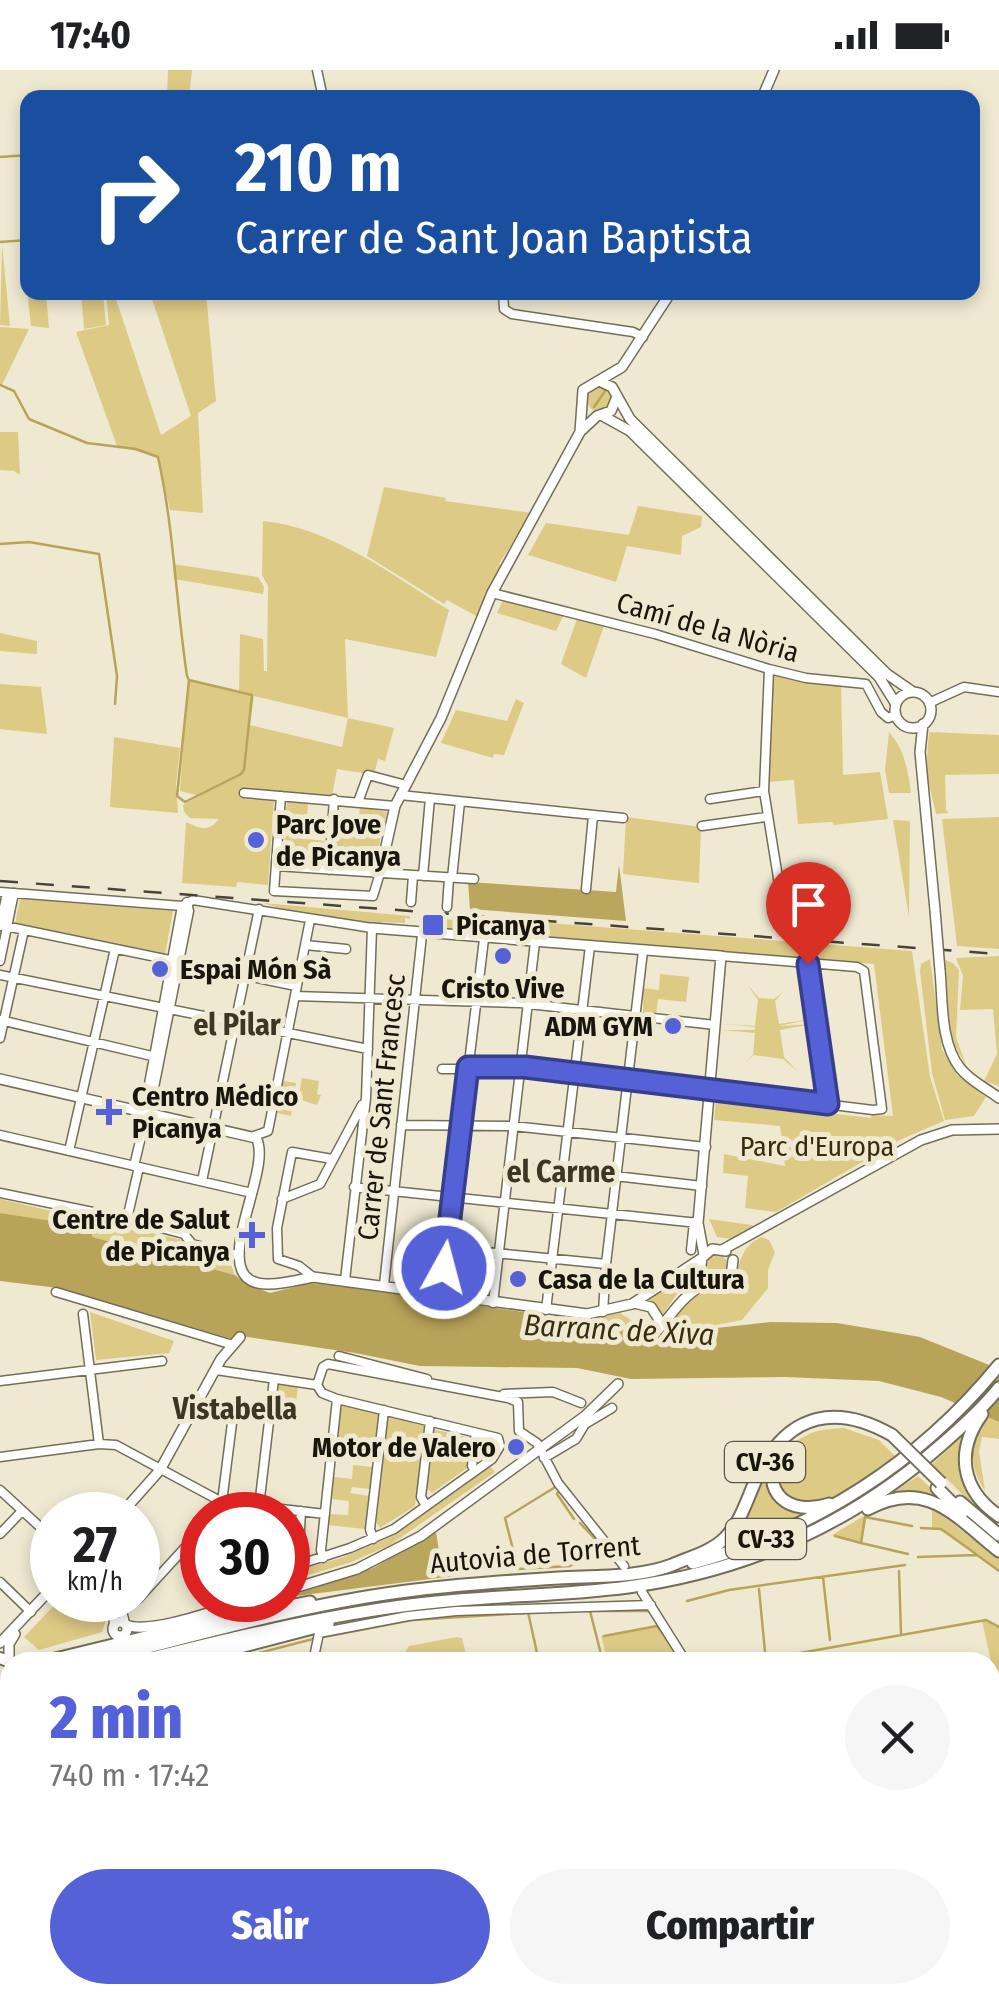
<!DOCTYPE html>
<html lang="es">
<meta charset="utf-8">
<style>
:root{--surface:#fff;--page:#f6f6f6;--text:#202124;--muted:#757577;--accent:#5561d7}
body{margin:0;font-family:"Fira Sans Condensed",sans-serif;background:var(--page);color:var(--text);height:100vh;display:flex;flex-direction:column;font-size:38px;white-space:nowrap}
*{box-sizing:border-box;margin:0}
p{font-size:32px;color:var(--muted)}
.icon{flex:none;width:55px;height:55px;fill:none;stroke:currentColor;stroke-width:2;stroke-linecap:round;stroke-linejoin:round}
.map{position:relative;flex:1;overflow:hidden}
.sheet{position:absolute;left:0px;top:1582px;width:1000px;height:352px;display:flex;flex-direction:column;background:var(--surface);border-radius:30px 30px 0 0;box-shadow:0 5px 15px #0003}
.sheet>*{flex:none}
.guide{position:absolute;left:20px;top:20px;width:960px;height:210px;border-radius:20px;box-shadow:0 5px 15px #0003;background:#1a4fa0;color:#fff;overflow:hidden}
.speed{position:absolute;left:30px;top:1422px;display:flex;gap:20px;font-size:50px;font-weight:700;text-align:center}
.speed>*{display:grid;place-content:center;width:130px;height:130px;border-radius:50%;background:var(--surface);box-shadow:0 5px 15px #0003;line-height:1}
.speed small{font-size:25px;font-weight:400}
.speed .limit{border:15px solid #d22;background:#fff;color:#111}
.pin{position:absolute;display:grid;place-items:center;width:85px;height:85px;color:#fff;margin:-102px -42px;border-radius:50% 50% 50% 0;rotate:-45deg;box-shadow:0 0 10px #0007}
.pin .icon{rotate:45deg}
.me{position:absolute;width:110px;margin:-55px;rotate:7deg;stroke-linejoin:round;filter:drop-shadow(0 0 8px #0008)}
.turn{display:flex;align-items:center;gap:35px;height:210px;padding:0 50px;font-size:45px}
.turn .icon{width:130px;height:130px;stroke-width:2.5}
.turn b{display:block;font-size:70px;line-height:85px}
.round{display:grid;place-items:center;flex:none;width:105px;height:105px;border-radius:52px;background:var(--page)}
.head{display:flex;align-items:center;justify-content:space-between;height:170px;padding:0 50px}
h1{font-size:60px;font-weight:800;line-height:75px;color:var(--accent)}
.button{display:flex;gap:20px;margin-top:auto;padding:20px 50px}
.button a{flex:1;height:115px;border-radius:60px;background:var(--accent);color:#fff;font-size:40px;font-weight:800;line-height:115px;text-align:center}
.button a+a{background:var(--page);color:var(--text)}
.status{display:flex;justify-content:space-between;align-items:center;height:70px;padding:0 50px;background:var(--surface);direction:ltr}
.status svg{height:28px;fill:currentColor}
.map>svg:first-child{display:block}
</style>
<div class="status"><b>17:40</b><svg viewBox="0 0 49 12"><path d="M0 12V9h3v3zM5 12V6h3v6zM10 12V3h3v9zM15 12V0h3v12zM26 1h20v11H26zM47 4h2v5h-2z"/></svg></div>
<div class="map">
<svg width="999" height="1934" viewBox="0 0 999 1934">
<rect width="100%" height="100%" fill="#efe9d1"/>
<!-- green -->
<path fill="#ddca85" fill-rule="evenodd" d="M168,0h24l-3,27 -22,1z
M22,173h5l1,49 18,1 3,35 -18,-2z
M2,174l8,82 -10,-1z
M81,223h22l3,32 -22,4z
M106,223h8l47,142 30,-19 -41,-123h56l10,108 -18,12 5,100 -33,-3 -12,-53 -41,-11 -41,-114 33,-7z
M0,257l29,2 -27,56 -2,-1z
M587 329a13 13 0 1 1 26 0a13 13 0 1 1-26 0Z
M0,362h18l2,43 -6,-4 -14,-1z
M384,417l62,11 -1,3 87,12 -33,51 3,2 -24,51 -31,-17 -3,4 -77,-48z
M638,436l64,10 -1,11 -19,9 -1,19 -54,-9 -11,36 -88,-27 18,-32 83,12z
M263,451c69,7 127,53 186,89l-13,47 -91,-18 3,79 46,10 -9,33 -7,-2 -4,16 -37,-6 -5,27 -88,-6v9l30,2 -6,84 -31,-3 -1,5 -54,-4 4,-61c13,6 22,11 33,-3l-29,-1 -6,-6 -1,-7 17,-9 -20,-5 8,-111 51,12 1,-58 23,5 1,32h3l1,-85 -6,-11zM254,626l94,22 -6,29 -92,-22z
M173,494l85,13 6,10 -1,7 -89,-15z
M504,528l61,14 -9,19 -59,-18z
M578,546l27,7 -19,55 -25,-14z
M0,563l37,8v13l-37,-3z
M771,601l70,12 2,92 37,-3 8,47 -54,6 -2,-3 -34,2 -4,-44 -28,2z
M0,614l41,3 6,47 -47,-5z
M516,629l8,4 -20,52 -10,-1 -1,4 -52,-15 15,-33 51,11z
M889,662c16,18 19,39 22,61h-22l-4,-23z
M929,662l70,3v39l-54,1 1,35 3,3 -13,1 -10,-43z
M114,667l66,11 -4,36 2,29 -68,-6z
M287,732l21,2 -2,35 20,2 -2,24 -41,-3z
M360,737l27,5 -14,57 -38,-3 3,-51 21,1z
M626,747l75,10 -2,56 -76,-9z
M999,747v132l-42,-3 -15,-127z
M893,750l17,1 -1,96z
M20,829l153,12 -8,44 -150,-31z
M263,833l147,13v3l-5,-1v5l-24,-1 -1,4 -82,-12z
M483,848l429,33 18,126 14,44 -40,17 -128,74 -31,-4 3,-32 -25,-3 1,-19 61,12 -5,-40 -66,-6 2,-20 155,18 1,-3 21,1 -19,-152 -432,-33 1,-12 39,3z
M999,886v130l-15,-5 13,-27 -4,-45 -33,1 3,-34 -7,-18z
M930,889l12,90 15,26 29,22 -12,19 -29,4 -13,-47 -12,-102 1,-7z
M943,889l10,4 6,7 -3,67 11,31 -15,-28z
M660,904l29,3 -3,25 -28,-3 -2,15 -13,-1v-25l16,2z
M748,915l11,13 15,1 9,-7 -8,9 4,23 32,-5 -32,7 33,-2 -32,6 4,27 14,15 -15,-13 -29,-4 -11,9 10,-9 2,-22 -33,-3h33v-3l-32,-3 32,2 3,-26z
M302,1008l17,3 -2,13 4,1 -4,10 -19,-6z
M283,1011l13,2 -5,33 -14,-3z
M0,1129l99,23 6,-4 7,1v4l70,17 7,9 38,6 8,20 -144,-38 -12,-12 -79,-12z
M709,1149l43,6 2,2 -23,12 -14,-2z
M762,1167l7,3 6,12 -7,18v18l-26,32 -83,16 39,-46 33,-8c11,-17 8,-36 31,-45z
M706 1196a11 11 0 1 1 22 0a11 11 0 1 1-22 0Z
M683,1208h5l-27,39 -18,-17z
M434,1226l138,22h23l25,-5 29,18 -5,5 -56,-14z
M90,1242l84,29 -5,12 -73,7z
M278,1314l20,3 -4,30 -19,-2z
M341,1335l37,9 -5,46 -38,-4z
M388,1346l36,10 -9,80 -35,22 -4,-6z
M985,1346l14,6v17l-17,-2 -3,14 6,40c-16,-24 -18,-52 0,-75z
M844,1358l35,12 16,16c-23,16 -53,44 -82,48 -5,1 -10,-2 -15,-3 -36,-12 -20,-52 7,-65 12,-7 25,-7 39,-8z
M433,1359l37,9 -3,30 -35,25 -5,-5z
M961,1368c-6,25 0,53 20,71 7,6 13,10 18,17l-21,-16 -46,-46z
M353,1395l19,2 -2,22 -18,-2 -2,6 19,3 -4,33 -37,-4 1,-11 19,1 1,-14 -18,-2 2,-22 19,2z
M767,1395l15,40 24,9 -87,35 29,-33z
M490,1396l5,6 -105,73 -41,18 -61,18v-8l53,-15 42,-18 29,-17z
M918,1406l34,32 -63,-13z
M932,1438l67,50v13l-59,-43h-8z
M867,1444l-5,30 -30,-9z
M59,1530h33l16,14 -6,18 -63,18 -15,-13z
M985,1550l14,7v47l-5,1 -12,-54z
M660,1556l21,36h-73l-7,-26z
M457,1567l5,1 6,24h-69l10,-16z
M10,1870v55h23l3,9h-36v-46z"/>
<!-- forest -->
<path fill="#baa65c" d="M619,795l7,56 -156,-12 -2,-27 148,10z
M436,1462l3,19 9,13h4l2,12 -166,21 85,-29z"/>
<!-- water -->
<path fill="#b8a459" d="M0,1143l79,12 13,6v6l143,38 11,9 24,9 40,-10 48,4 230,35 56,14 126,-14 67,1 83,14 79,32v53l-58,-25 -62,-16 -94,-4 -154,2 -54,-11 -157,-2 -65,-13 -107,-16 -19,1 -171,-50 -58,-7z"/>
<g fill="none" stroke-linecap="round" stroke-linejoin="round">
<!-- stream -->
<path stroke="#b8a459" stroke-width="2.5" d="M0,87l28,-2
M0,172l28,-2
M0,315l14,6 15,28 58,24 49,6 22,8c16,72 18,146 29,219l2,4 63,15 -8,75 -3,4 -56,28 -8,-6 12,-116
M594,337l11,-16
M0,474l29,-2 70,12 18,122 -2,28
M557,1416l-52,32 13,51 52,-3 32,-18
M559,1421l-2,3 17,25
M580,1453l29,31
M921,1458l20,1 35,25
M835,1466l26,7 4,-26 47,9
M861,1473l47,11
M918,1487l59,-2 22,16
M899,1501l2,62
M823,1507l7,63
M759,1519l6,63
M687,1531l42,-11 176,-25
M590,1541l13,51
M598,1541h50
M528,1542l11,50
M604,1566l53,-10 11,14
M324,1567l88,-17 112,-7
M766,1589l220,-39 13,7
M224,1592l89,-23
M990,1660l9,-3
M990,1689l9,-11
M4,1734l-1,-9 4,-2 -4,-36 7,-12
M6,1746l4,27
M990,1783l9,-3
M0,1891l10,-7
M108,1925l3,9
M184,1925l4,9
M331,1925l6,9
M560,1925l7,9
M143,1934l14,-9
M478,1934l13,-9
M744,1934l10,-9"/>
<!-- minor casing -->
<g stroke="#736e59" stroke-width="11">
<path id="minor" d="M317,0l6,28
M503,222l1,17 8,5 121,18 10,5
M492,523l163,41 114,35 37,9 60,6 15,28 7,6 8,-3
M769,599l-5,122 16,99
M929,633l35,-16 35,5
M244,723l151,13
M400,725l223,23
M281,726l-7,95 99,5 7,-23
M710,729l54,-8
M358,732l10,-27 38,10
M702,756l64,-9
M276,796l198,13
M329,800l5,-71
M423,806l7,-78
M452,808l8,-76
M586,819l7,-73
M0,822l182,14 11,-6 179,28 -6,170 -21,182
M411,832l2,-26
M447,837l2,-29
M0,855l296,61
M0,856l7,-33
M305,875l41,4
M0,891l14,-68
M809,893l19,142
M0,905l368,74
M295,926l225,7 195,22
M0,950l156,37
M0,968l24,-108
M468,997h57l348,43 9,-1 -18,-138 -7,-4 -136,-11
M442,999h26
M144,1041l38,-205
M149,1043l40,-202 -2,-9
M401,1055l112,1 193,21
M0,1065l252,58
M254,1066l14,-5 42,-211
M69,1081l46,-202
M134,1096l13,-54
M537,1097l165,19
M202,1111l57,-272
M354,1117l344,36
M0,1123l127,26 57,15 8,10 45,11
M282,1129l38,-15 42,-79
M127,1149l12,-52
M446,1178l160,16
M691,1180l3,-28
M313,1207l-14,-11 -21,-7 -1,-31 15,-76 40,7
M384,1215l38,-350
M56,1222l177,53
M441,1224l43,-355
M493,1233l42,-361
M546,1240l44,-364
M603,1242l3,-48 37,-313
M83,1244l16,130
M339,1286l88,23
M216,1300l101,15
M0,1311l162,-20
M317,1315l6,-18 5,-3 180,34 10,4 1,29 18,12 21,40 66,83
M504,1324l49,-2 28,11
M198,1332l73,9
M0,1387l99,-13 17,1 106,57 103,12
M544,1388l32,-19 9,-15 27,-16
M475,1401l-3,-5 4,-33
M0,1420l52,48
M426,1436l-5,-9 9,-76
M215,1445l7,-13 12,-95
M258,1445l16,-136
M0,1464l22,-23
M373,1469l-3,-10 14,-119
M323,1488l-2,-8 16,-151
M298,1495l3,-54
M288,1498l62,-20 44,-19 98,-70 8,-13 -2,-8 -161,-39 -15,-6 -5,-8
M0,1512l31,30
M642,1522l44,70
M138,1529l64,-70
M107,1530l6,11 1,15
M113,1530l9,11 3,12
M313,1592l6,-29 89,-17 48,-5 195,-6
M990,1852l9,-2
M990,1886l9,15
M409,1925l6,9
M816,1934l10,-9"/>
</g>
<!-- tertiary casing -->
<g stroke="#736e59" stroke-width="12">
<path id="tertiary" d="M762,28l12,-28
M599,311l13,6 18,32 257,255 26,18
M603,346l27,15 249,246 17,27
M582,360l15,-14 14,-5 5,-12
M895 640a18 18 0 1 1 36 0a18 18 0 1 1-36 0Z
M923,654l-3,28 15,158
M380,803l15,-67 46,-88 51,-125 88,-161 3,-42 39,-23 49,-75
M372,858l349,28 -23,267 6,32
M940,901c3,31 0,71 20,97 10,13 26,20 39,30
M0,1009l256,59c19,32 -54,144 10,146 15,1 32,-4 47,-7l274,37 45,-10 70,-46
M722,1180l199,-110 31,-10 47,-1
M710,1213l-10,-12 2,-13 10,-9 14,2
M634,1233l17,4 7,11 1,11
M659,1259c12,-14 24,-33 41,-42 11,-6 20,-2 31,-10l2,-17
M120,1445l40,-45 61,-111 19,-22
M288,1520l69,-21 64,-33 164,-120 33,-32
M113 1559a7 7 0 1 1 14 0a7 7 0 1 1-14 0Z
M126,1555c25,10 95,-17 123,-25
M0,1573l52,-55
M9,1591v-17l6,-10
M0,1734l10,86
M0,1879l10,-27"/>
</g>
<!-- secondary casing -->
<g stroke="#736e59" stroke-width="14">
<path id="secondary" d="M0,1588l10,4
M0,1667l10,-6"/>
</g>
<!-- trunk casing -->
<g stroke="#736e59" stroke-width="15">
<path id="trunk" d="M982,1344c-27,37 -21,76 17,102
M779,1382c-21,41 11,65 50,52
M937,1418l25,25
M960,1432l39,33
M868,1439c58,-32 88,8 131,42
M693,1493c121,-33 226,-100 306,-198
M43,1592l156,-38 111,-22
M88,1592c108,-26 217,-59 327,-72 48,-6 95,-9 144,-12 35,-2 79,0 113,-13 18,-8 39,-13 53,-27 19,-20 23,-44 35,-67 30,-59 78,-67 132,-36
M136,1592c88,-22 176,-44 266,-56 75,-11 151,-9 226,-19 118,-16 222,-62 312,-141 21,-18 42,-37 59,-58
M182,1592l146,-38
M0,1622l10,-5
M0,1635l10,-5"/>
</g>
<!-- minor -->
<use href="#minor" stroke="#fff" stroke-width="8"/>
<!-- tertiary -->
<use href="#tertiary" stroke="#fff" stroke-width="9"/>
<!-- secondary -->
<use href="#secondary" stroke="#fff" stroke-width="10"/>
<!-- trunk -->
<use href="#trunk" stroke="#fff" stroke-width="11"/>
<!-- rail -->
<path stroke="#474338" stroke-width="2.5" stroke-dasharray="18 18" stroke-linecap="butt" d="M0,811l999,73"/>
<!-- tertiary-bridge casing -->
<g stroke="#736e59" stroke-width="12" stroke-linecap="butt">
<path id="tertiary-bridge" d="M935,840l5,61"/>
</g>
<!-- trunk-bridge casing -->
<g stroke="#736e59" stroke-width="15" stroke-linecap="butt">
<path id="trunk-bridge" d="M892,1365l49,48"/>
</g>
<!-- tertiary-bridge -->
<use href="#tertiary-bridge" stroke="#fff" stroke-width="9"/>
<!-- trunk-bridge -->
<use href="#trunk-bridge" stroke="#fff" stroke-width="11"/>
</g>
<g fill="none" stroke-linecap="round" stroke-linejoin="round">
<!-- route casing -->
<g stroke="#373f8c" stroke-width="25">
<path id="route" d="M444,1198l24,-201h57l303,37 -20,-140"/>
</g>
<!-- route -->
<use href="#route" stroke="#5561d7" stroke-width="18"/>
</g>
<!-- markers -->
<g fill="#5561d7" stroke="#efe9d1" stroke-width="4">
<circle cx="256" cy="770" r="10"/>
<rect x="421" y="843" width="24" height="24" rx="5"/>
<circle cx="503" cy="886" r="10"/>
<circle cx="160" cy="899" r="10"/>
<circle cx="673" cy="956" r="10"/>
<path d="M104 1027h10v10h10v10h-10v10h-10v-10h-10v-10h10z"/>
<path d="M247 1150h10v10h10v10h-10v10h-10v-10h-10v-10h10z"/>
<circle cx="518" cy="1209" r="10"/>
<circle cx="516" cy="1377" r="10"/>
</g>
<g text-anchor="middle" stroke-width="10" stroke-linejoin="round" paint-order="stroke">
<!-- shield labels -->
<g fill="#efe9d1" stroke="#595548" stroke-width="2.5">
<rect x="725" y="1372" width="80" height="40" rx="8"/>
<rect x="726" y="1449" width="80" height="40" rx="8"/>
</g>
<g font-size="25" font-weight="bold" fill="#19160e">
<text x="765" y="1401">CV-36</text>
<text x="766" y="1478">CV-33</text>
</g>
<!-- street labels -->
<g font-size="28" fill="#19160e" stroke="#efe9d1">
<text transform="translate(708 557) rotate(16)" y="10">Camí de la Nòria</text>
<text transform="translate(381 1037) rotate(-84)" y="10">Carrer de Sant Francesc</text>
<text transform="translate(535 1484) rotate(-5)" y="10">Autovia de Torrent</text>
</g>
<!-- poi labels -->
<g font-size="28" font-weight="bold" fill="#19160e" stroke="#efe9d1" text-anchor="start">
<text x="276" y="764">Parc Jove<tspan x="276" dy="32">de Picanya</tspan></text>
<text x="456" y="865">Picanya</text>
<text x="180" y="909">Espai Món Sà</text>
<text x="503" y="928" text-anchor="middle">Cristo Vive</text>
<text x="653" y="966" text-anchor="end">ADM GYM</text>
<text x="132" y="1036">Centro Médico<tspan x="132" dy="32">Picanya</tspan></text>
<text x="230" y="1159" text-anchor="end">Centre de Salut<tspan x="230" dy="32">de Picanya</tspan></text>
<text x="538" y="1219">Casa de la Cultura</text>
<text x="496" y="1387" text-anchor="end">Motor de Valero</text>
</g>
<!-- park labels -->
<g font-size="28" fill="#352d0b" stroke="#efe9d1">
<text x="817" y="1086">Parc d'Europa</text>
</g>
<!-- neighbourhood labels -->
<g font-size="30" font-weight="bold" fill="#3c3724" stroke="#efe9d1">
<text x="237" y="965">el Pilar</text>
<text x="561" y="1112">el Carme</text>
<text x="235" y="1349">Vistabella</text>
</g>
<!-- water labels -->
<g font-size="30" font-style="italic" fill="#362e0c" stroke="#efe9d1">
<text transform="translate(619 1260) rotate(3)" y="10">Barranc de Xiva</text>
</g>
</g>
</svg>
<div class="speed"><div>27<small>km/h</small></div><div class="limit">30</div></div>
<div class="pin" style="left:808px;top:894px;background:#d93025"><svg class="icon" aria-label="arrive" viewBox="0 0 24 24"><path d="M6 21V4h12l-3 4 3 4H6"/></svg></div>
<svg class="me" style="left:444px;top:1198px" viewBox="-20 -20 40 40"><circle r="17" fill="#5561d7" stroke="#fff" stroke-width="3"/><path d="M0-11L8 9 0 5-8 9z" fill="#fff"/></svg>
<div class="guide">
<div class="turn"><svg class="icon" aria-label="right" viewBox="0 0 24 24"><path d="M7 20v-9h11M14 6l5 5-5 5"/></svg><div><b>210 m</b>Carrer de Sant Joan Baptista</div></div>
</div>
<section class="sheet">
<div class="head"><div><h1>2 min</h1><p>740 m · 17:42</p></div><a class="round"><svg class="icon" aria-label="close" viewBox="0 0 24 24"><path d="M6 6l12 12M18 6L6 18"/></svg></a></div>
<div class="button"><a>Salir</a><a>Compartir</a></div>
</section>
</div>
